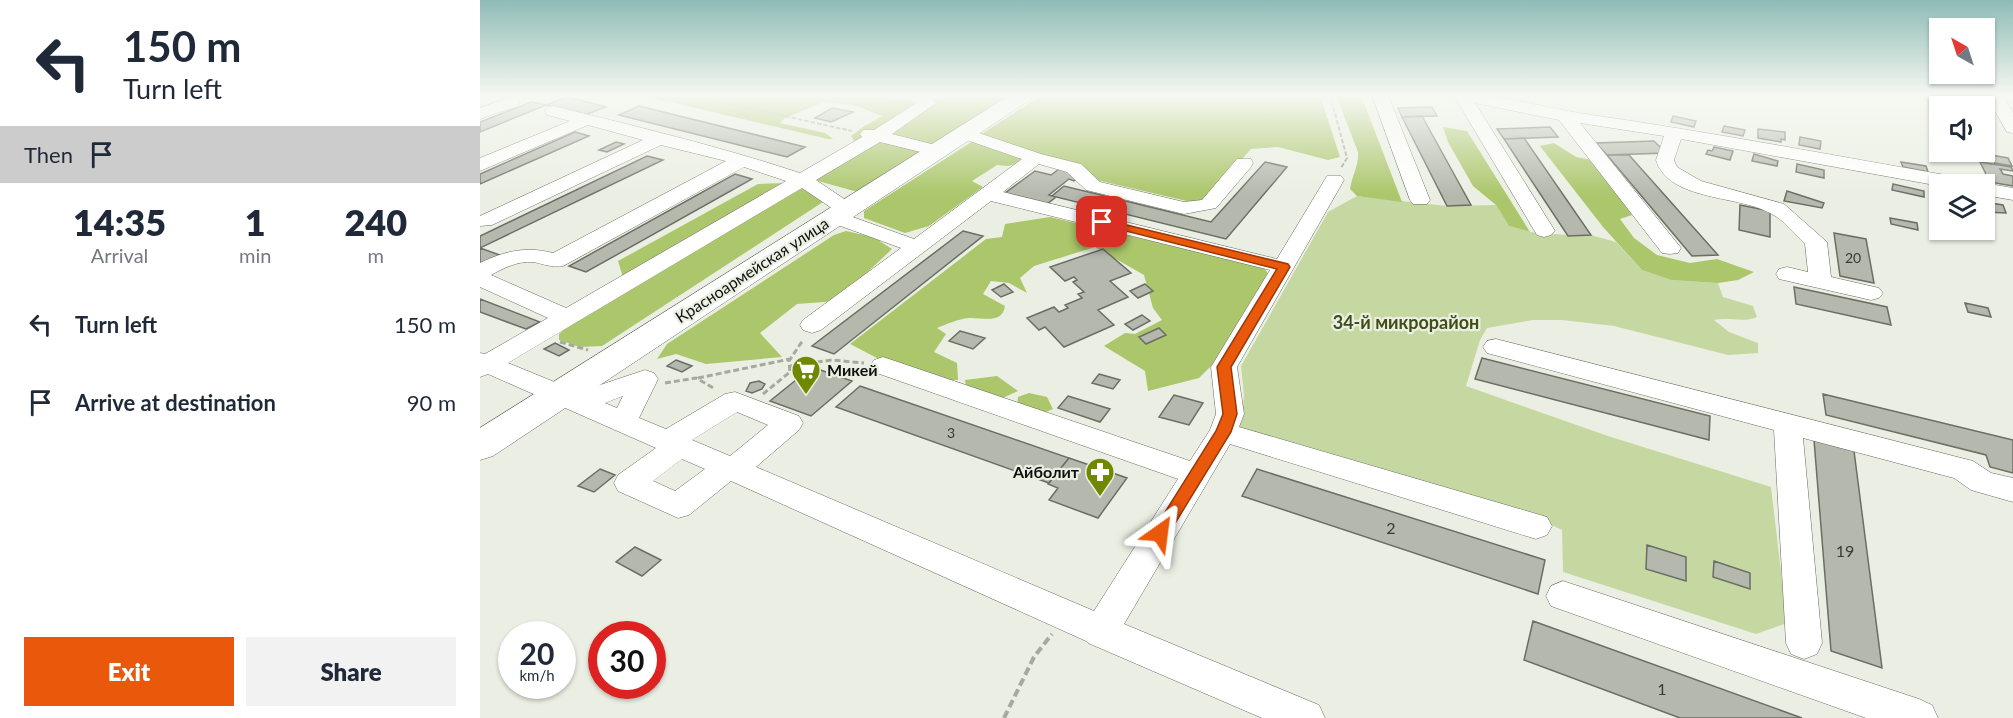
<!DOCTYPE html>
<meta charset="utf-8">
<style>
:root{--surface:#fff;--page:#f2f2f3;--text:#1f2937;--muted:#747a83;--accent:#ea580c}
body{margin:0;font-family:Lato,sans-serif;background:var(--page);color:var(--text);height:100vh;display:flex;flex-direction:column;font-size:22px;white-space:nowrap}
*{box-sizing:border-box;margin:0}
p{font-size:20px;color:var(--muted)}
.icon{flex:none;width:33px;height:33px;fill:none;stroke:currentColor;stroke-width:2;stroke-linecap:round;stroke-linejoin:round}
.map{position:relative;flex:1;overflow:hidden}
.panel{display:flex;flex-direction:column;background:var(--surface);width:480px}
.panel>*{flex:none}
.hud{background:#fff;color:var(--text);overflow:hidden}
.needle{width:39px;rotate:321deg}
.fabs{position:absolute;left:1449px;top:18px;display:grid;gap:12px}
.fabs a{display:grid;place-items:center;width:66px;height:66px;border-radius:0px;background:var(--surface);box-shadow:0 2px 4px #0004;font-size:30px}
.speed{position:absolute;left:18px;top:621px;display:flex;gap:12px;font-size:30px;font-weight:700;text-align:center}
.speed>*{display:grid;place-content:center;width:78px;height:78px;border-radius:50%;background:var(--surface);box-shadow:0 2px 4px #0004;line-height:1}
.speed small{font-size:15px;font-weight:400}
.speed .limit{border:9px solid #d22;background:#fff;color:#111}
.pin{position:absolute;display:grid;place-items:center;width:51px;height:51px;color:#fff;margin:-26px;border-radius:12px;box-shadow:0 3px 9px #0006}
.me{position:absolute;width:66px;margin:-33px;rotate:31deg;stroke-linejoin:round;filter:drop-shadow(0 0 4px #0008)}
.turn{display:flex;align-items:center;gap:21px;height:126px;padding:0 24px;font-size:27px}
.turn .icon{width:78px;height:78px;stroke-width:2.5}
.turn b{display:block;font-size:42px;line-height:51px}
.then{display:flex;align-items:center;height:57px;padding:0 24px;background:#0003;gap:12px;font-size:22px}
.eta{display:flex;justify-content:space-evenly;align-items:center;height:102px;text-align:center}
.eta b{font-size:36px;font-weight:800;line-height:42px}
.button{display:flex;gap:12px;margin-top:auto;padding:12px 24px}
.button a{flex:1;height:69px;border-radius:0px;background:var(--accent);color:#fff;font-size:24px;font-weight:800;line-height:69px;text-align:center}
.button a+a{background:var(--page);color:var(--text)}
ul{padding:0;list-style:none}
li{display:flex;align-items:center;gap:18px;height:78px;padding:0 24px}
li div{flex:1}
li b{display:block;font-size:22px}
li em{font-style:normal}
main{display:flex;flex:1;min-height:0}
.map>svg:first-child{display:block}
</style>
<main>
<section class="panel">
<div class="hud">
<div class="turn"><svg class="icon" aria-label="left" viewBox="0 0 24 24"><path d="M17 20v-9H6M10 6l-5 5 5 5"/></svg><div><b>150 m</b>Turn left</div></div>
<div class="then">Then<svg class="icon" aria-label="arrive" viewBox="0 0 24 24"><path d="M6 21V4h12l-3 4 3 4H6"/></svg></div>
</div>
<div class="eta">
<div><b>14:35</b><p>Arrival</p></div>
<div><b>1</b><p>min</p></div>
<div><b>240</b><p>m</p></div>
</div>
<ul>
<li><svg class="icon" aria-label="left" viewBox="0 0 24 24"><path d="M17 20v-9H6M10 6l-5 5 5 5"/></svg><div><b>Turn left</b></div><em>150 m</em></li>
<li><svg class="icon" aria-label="arrive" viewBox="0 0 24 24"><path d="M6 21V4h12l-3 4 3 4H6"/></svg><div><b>Arrive at destination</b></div><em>90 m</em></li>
</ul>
<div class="button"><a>Exit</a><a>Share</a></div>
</section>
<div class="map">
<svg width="1533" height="718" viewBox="0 0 1533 718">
<rect width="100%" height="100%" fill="#ebefe3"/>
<!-- green -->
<path fill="#c6d8a1" d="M877,196l90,10 49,-1 13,21 21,6 37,3h24l25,7 26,28 29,10 47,3 5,14 30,9 4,11c-13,6 -29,0 -43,3l15,12 29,11v10l-30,2 -114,-29 -52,-6h-29l-46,8 -7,12 -14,46 142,50 163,51 16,136 -31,11 -193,-62 -1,-42 -29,-14 -296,-83 5,-17 2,-21 -3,-29 87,-154z"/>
<!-- forest -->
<path fill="#abc66b" d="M160,95h243l28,6 5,3c31,-11 62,-9 94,-9l-152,97 -40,-11 -5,-5 42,-34 -4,-6 12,-9 19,-11 -28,-11 -30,-3 -39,16 -5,5 45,10 8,6h-5z
M562,95h278l20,62 -12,3 -50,-13 -27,2 -39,44 -11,7 -10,2 -99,-23 -112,-44z
M856,95h25l41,107 -45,-6 -7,-7c2,-13 9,-24 8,-37z
M963,127l24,4 63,101 -21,-6 -13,-21 -23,-19 -25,-44z
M493,141l50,15 -1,6 -14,4 -11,-1 -25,16 11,6 -54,39 -24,7 -41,-15v-7z
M1074,143l22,14 16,3 40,55 -12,4 14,19 23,17 33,8 27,-4 37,13 -16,8 -20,3 -47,-3 -29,-10 -39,-43 -63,-81z
M305,183l29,6 9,13 -221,144 -22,1 -21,-7v-6l34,-31 27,-18 2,-11 -4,-13 140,-77z
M570,217l213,50 8,10 -55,84 -17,17 -51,13 -3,-20 -41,-25 21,-13 10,1 27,-14 -9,-12 -9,-33 -49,-28 -61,19 -14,12 7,15 -18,-10 -18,-2 -8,13 22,12c-3,19 -23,11 -36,12 -11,1 -22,6 -32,10l9,6 -12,18 23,11 1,17h-28l-28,-9 -52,-27 136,-105 16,-2 3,-13z
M366,231l27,6 19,12 -55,52 -40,3 -37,29 22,24 -76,7 -30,-10 -19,5 10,-15 167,-109z
M517,376l21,15 -22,10 -29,-8 -2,-13z
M549,393l18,4 6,12 -12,5 -24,-7 1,-10z"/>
<!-- building -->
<path fill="#b4b8ad" stroke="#6a6e64" stroke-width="1.5" d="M87,97l39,10 -21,8 -39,-10z
M52,102l14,3 -66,27v-10z
M159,106l166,41 -18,10 -168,-42z
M952,107l5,9 -35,1 -4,-9z
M352,108l21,4 -22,10 -16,-4z
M942,116l49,89 -24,1 -45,-89z
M1193,116l23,5 -2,6 -23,-5z
M1244,126l21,4 -2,6 -21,-4z
M1070,127l8,10 -54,2 -7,-10z
M1278,129l27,3v8l-4,-1v3l-23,-4z
M95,132l14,4 -109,48v-10z
M1320,137l21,4 -1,8 -21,-4z
M1044,138l67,97 -23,1 -64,-97z
M1174,141l12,12 -59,2 -11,-12z
M136,142l8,2 -17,8 -8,-2z
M1234,147l19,4 -3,9 -24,-6 2,-4 4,1z
M1274,154l24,7 -1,5 -25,-5z
M1127,155h22l89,100 -26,1z
M1511,155l17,3 4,8 -17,-3z
M167,156l16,4 -183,88v-12z
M785,162l22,5 -61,72 -174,-43 12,-10 147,36z
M1421,162l25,4 2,6 -25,-5z
M1500,162l31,5 2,4 -13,-2 3,5 10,2v10l-23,-4z
M1317,164l27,6v8l-28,-6z
M579,169l23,5 -8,7 -5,-2 -20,16 7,2 -9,7 -42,-11 30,-22 16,4z
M255,174l17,5 -166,93 -17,-6z
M1413,184l31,7v6l-32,-7z
M1307,191l37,12 -2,5 -38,-7z
M1504,202l19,3 3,8 -22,-1z
M1260,205l30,6v26l-31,-7z
M1410,218l27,5 1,7 -27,-6z
M483,231l20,5 -149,118 -22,-8z
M1354,233l32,6 8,44 -34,-7z
M0,248l20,7 -20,10z
M623,249l28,24 -21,8 18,16 -30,13 16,15 -50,22 -19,-20 -6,3 -12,-12 27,-11 5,5 9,-4 -3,-3 17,-7 -4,-4 6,-2 -11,-10 4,-2 -3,-3 -9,4 -15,-14z
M524,284l9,8 -12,5 -9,-7z
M665,284l8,7 -15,7 -8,-7z
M1314,287l93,20 4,18 -95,-21z
M0,299l60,23 -14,7 -46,-17z
M1485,303l23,5 3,9 -23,-5z
M662,315l8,6 -17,9 -8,-6z
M679,328l7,7 -20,9 -7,-7z
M480,331l25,7 -12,11 -24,-8z
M75,343l14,7 -10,6 -15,-7z
M1002,358l228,58 -1,24 -234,-61z
M196,360l16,6 -10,6 -15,-6z
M332,367l40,14 -41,35 -41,-15z
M619,374l21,6 -7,9 -21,-6z
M279,381l6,3 -3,5 -10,4 -6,-2 4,-8z
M380,386l209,72 -20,25 -213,-76z
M1343,394l190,46v33l-23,-6 -4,-12 -160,-40z
M694,395l29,8 -14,22 -30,-8z
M588,396l42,13 -10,13 -42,-14z
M1334,440l40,11 28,217 -51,-17z
M589,458l58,20 -29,40 -49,-18 9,-12 -10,-4z
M120,469l15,6 -21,17 -16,-6z
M777,469l288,91 -7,34 -296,-98z
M1167,545l39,12v24l-40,-12z
M155,547l26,13 -19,16 -26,-14z
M1234,561l36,12v16l-37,-12z
M1053,621l269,97h-122l-156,-58z"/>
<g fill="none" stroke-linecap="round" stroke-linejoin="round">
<!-- minor casing -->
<g stroke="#676a60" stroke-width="1">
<path id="minor" d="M420,95h29l7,8 -44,31 51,13 3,4 -3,4 -6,1 -57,-14 -64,38 37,25 3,4 -3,4 -6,2 67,24 108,-80 -64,-22 -3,-4 3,-4 6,-1 77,26 40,10 19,18 84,20 18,-2 35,-41h14l2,4 -2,4 -35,41 -32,6 -98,-24 -19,-18 -28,-8 -36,28 274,67 50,-83h14l3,4 -107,187 7,47 -5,13 308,90 5,9 -5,9 -11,4 -306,-95 -106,180 195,81 6,13h-63l-174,-75 -2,-2 -355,-160 -42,34 -11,3 -60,-27 -4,-8 4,-8 38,-27 -168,-74 -8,3v-24l5,1 63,-36 -68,-31v-24c25,-12 46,-17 73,-10l173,-92 -65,-16 -169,80 -12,1v-10l163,-76 -55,-15 -108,46v-13l90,-37 -23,-6 -2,-4 2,-4 6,-1c82,20 165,40 247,67l62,-36 -2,-3 3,-4h11l44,-28 -16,-4zM264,167l42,14 -220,127 -75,-33c13,-7 26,-14 42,-13 11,2 19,6 30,4zM322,188l34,23 -9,2 -3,4 3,4 74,27 -98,72 -3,5 3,5 9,3 9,-3 170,-129 279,69 -59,97 5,47 -6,16 -20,31 -298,-101 -9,-3 -9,3 -4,6 4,6 304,107 -84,132 -338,-144 43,-37 4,-7 -4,-7 -64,-24 -10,2 -59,35 -27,-11 19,-39 -4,-6 -9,-3 -66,22 -71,-29zM143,396l-6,12 -12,-5zM257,412l31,13 -38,31 -38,-16zM202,459l23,10 -30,22 -22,-10z
M892,95h16l42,105 -3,4h-14l-3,-4z
M970,95c45,-2 90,12 135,19 126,18 251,42 377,64l7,2 3,4 -32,2 -259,-47 -7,21 3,7 24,14 83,23 43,38 4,35 48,11 4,5 -4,5 -8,2 -92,-21 -3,-5 3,-5 8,-2 21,5 -3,-28c-11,-11 -21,-24 -35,-31 -32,-18 -102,-12 -114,-53l8,-24 -84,-13 101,125 -3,5 -8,1 -8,-1 -103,-133 -84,-17 80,128 -4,4 -7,2 -7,-2 -81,-136z
M1506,95h16l11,18v20l-6,-1z
M31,97l6,1 2,4 -2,4 -37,13v-11z
M1504,183l29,5v12l-29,-5v-11h-6z
M1016,339l477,122 18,12 22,5v24l-42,-12 -17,-12 -151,-40 19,205 -5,11 -13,5 -13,-5 -5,-11 -12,-213 -287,-77 -4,-6 4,-6z
M1083,581l356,118 13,6 6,13h-72l-315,-112 -5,-10 5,-10z"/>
</g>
<!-- major casing -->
<g stroke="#676a60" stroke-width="1">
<path id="major" d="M530,95h25l-4,4 -538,357 -13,4v-32z"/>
</g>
<!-- path-far2 -->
<path stroke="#a6a9a0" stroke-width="2" stroke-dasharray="4.5 2" stroke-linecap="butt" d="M210,95l162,36
M850,95l17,63 -6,10"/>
<!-- path-far1 -->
<path stroke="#a6a9a0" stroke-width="3" stroke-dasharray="6 3" stroke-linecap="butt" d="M80,342l28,8
M310,366l42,-6 32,3
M218,378l92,-19
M185,383l31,-5 19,11
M283,394l27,-22 -1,-11 14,-21"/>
<!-- path -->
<path stroke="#a6a9a0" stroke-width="4" stroke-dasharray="8 4" stroke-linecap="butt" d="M524,718l30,-61 18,-23"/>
<!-- minor -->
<use href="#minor" fill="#fff" fill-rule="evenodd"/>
<!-- major -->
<use href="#major" fill="#fff" fill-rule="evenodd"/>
</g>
<!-- sky -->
<linearGradient id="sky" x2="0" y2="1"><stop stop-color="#8fbbb6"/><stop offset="0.49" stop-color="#f6f8f2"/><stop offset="1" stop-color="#f6f8f2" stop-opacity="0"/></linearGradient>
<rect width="1533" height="195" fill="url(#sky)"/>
<!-- route -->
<path fill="#ea580c" stroke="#983908" stroke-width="1.5" d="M622,219l186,45 2,3 -59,100 6,47 -6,18 -65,106 -6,2 -6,-2 -2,-5 64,-102 7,-17 -6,-47 60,-98 -179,-45v-4z"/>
<!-- icons -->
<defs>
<g id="supermarket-pin" transform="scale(1.5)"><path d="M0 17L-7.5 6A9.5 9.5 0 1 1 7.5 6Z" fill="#6e8900" stroke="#ebefe3"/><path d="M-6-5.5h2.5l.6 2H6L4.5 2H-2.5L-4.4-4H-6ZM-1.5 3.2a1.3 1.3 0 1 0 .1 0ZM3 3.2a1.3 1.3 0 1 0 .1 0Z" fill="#fff"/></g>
<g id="pharmacy-pin" transform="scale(1.5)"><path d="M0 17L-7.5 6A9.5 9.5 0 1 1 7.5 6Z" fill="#6e8900" stroke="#ebefe3"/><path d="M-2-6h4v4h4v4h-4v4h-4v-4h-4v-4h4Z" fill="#fff"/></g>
</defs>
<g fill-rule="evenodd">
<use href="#supermarket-pin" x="326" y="370"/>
<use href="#pharmacy-pin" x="620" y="472"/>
</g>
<g text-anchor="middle" stroke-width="4.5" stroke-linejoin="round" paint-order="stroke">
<!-- number labels -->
<g font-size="14" fill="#383a35">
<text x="1373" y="263">20</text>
<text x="471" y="438">3</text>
</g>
<!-- street labels -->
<g font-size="16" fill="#0f100d" stroke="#ebefe3">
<text transform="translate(272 270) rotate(-33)" y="6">Красноармейская улица</text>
</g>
<!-- poi labels -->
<g font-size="16" font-weight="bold" fill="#0f100d" stroke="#ebefe3" text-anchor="start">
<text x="347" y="376">Микей</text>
<text x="599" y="478" text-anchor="end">Айболит</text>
</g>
<!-- near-number labels -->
<g font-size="16" fill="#383a35">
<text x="911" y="534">2</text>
<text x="1365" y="557">19</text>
<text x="1182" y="695">1</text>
</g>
<!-- neighbourhood labels -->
<g font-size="18" font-weight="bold" fill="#3f4d17" stroke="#ebefe3">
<text x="926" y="329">34-й микрорайон</text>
</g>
</g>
</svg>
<div class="fabs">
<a><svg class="needle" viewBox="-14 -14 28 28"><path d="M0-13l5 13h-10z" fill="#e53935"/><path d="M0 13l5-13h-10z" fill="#747a83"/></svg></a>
<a><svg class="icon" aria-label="sound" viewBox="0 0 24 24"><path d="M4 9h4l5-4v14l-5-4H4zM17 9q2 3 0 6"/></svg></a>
<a><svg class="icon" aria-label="layers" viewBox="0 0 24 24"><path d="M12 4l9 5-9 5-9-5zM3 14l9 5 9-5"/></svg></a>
</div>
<div class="speed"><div>20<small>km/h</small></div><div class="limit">30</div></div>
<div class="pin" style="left:622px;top:222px;background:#d93025"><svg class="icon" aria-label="arrive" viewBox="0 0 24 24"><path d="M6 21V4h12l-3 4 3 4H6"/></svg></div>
<svg class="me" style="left:680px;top:533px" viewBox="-20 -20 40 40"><path d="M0-17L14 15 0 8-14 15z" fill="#ea580c" stroke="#fff" stroke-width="4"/></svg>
</div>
</main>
